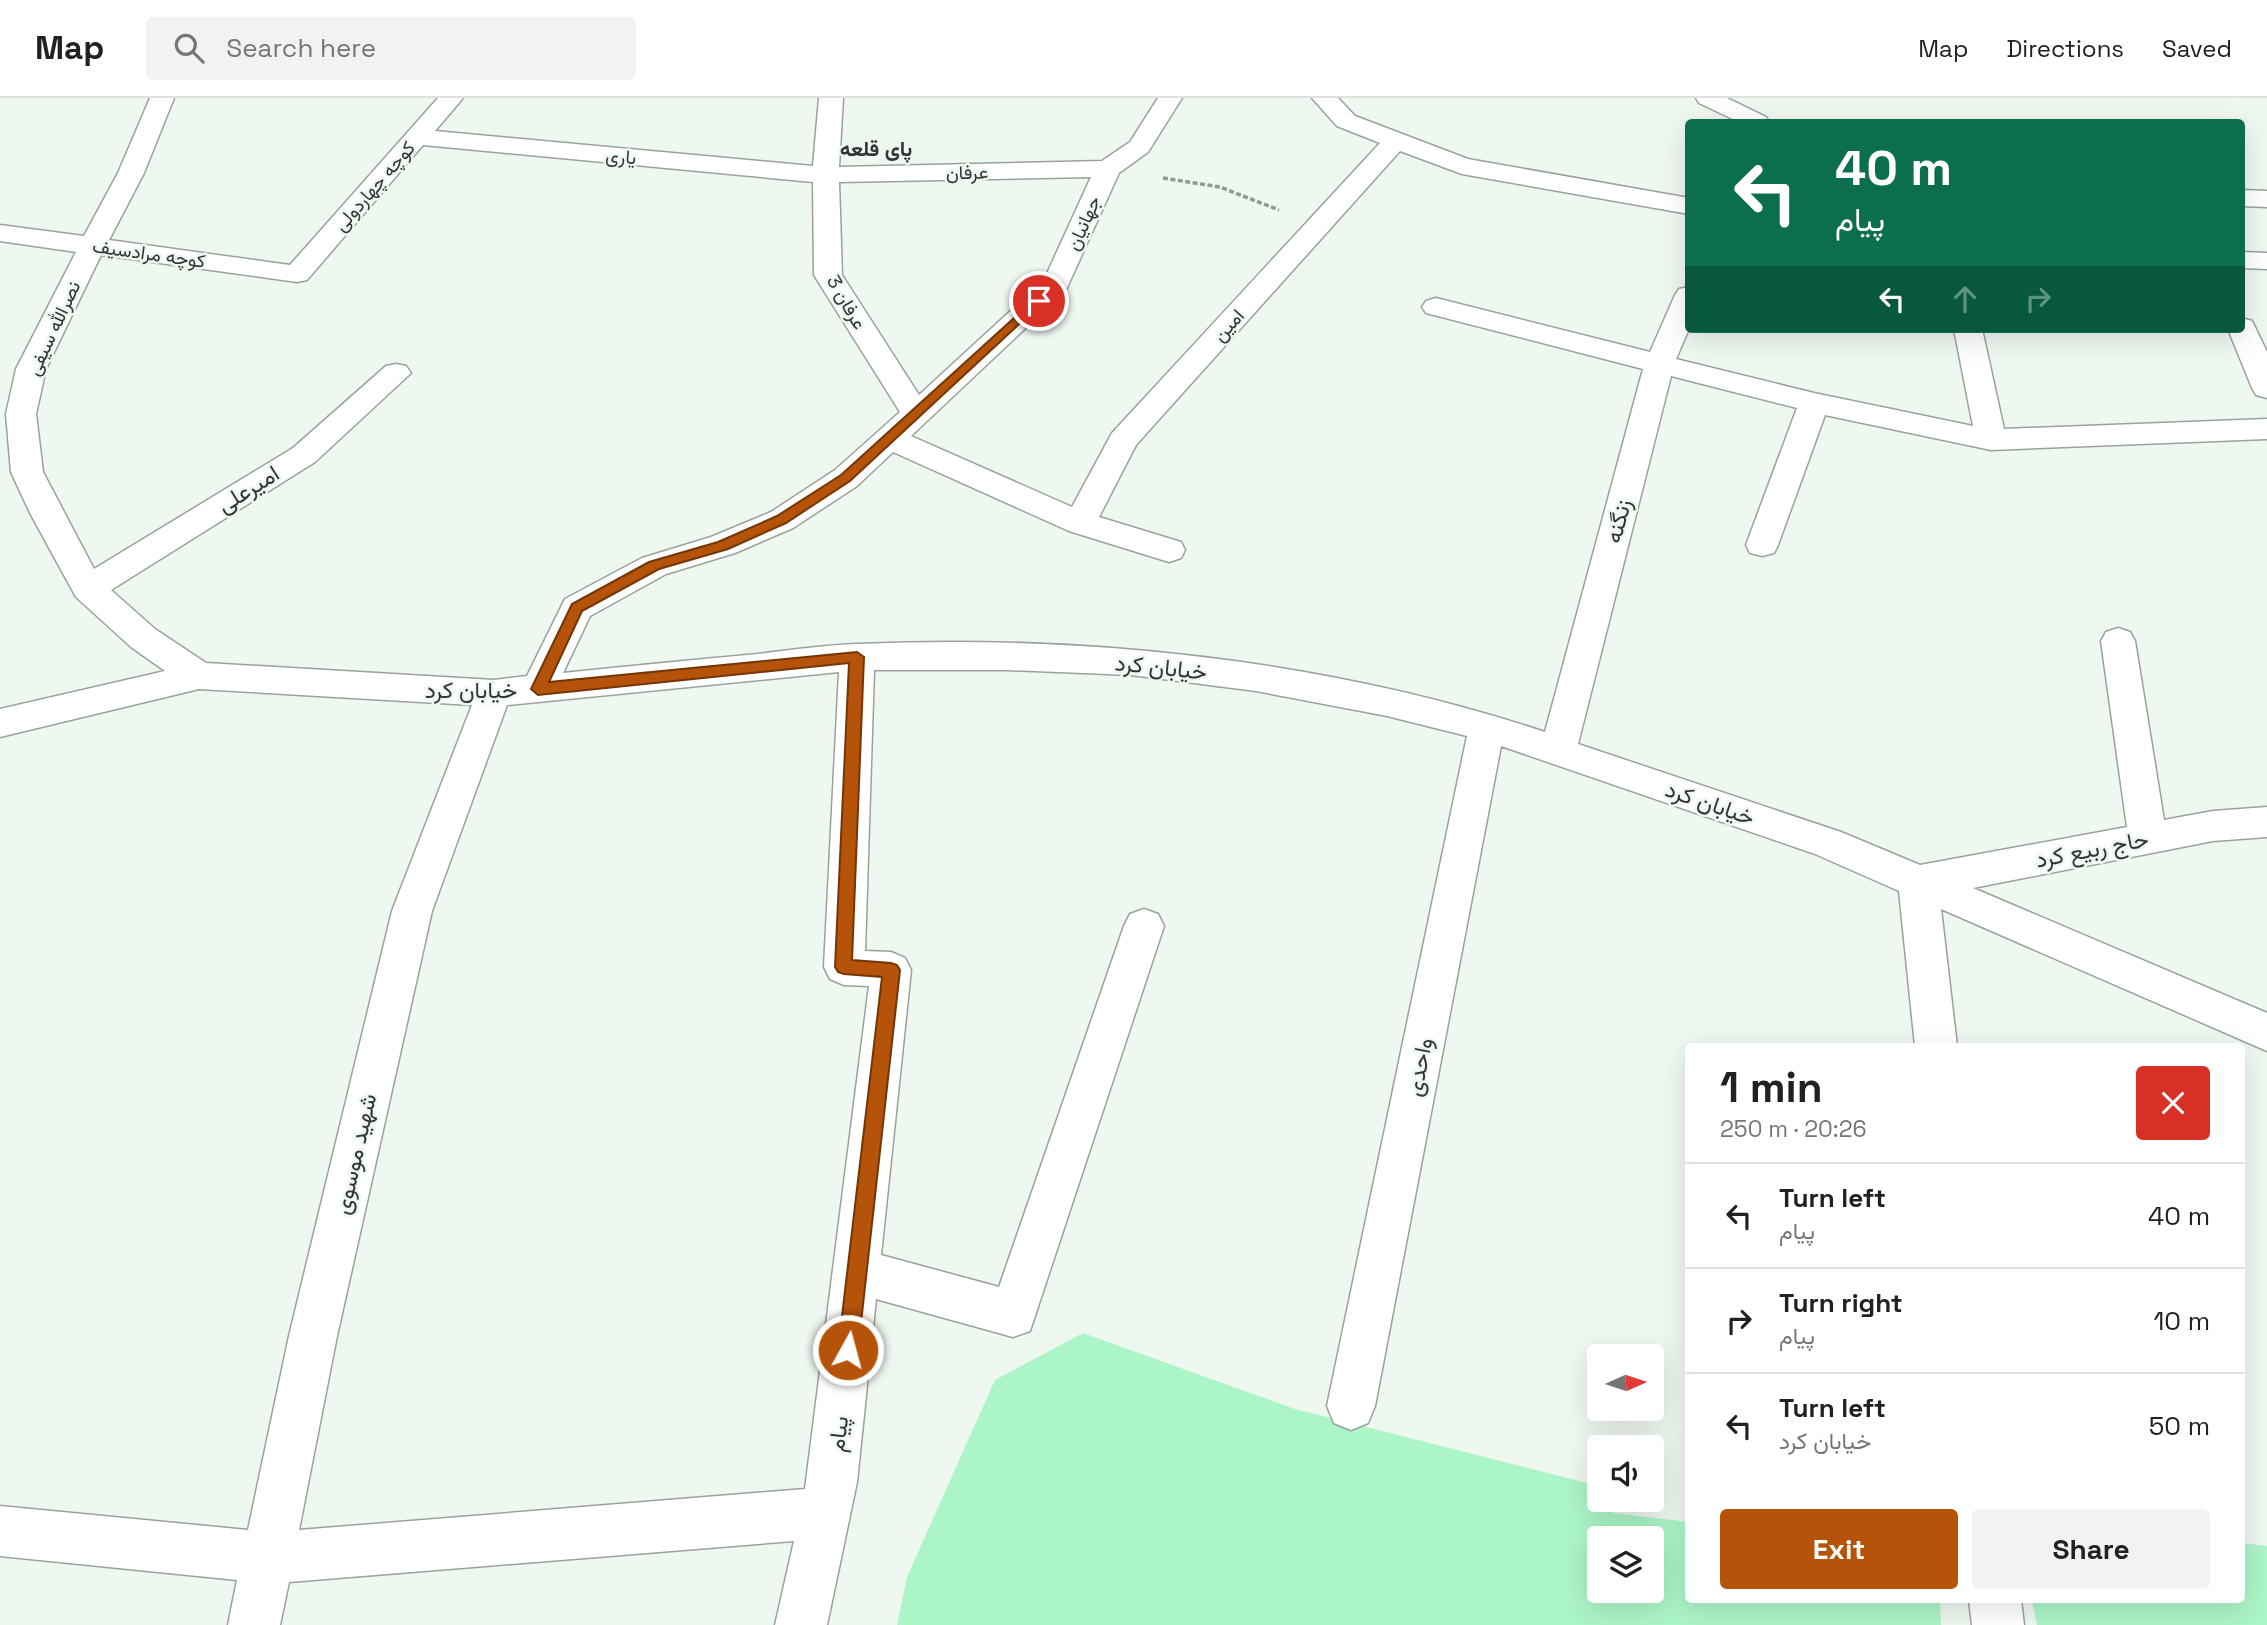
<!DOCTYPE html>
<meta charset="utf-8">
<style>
:root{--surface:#fff;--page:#f2f2f2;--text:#202124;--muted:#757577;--line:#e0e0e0;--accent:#b45309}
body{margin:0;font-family:"Space Grotesk",Vazirmatn,sans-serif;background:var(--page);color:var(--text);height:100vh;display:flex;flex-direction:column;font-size:26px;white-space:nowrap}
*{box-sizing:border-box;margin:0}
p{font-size:23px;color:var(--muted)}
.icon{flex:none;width:38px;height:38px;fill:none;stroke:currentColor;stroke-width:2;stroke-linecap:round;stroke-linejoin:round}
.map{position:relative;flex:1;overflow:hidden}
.side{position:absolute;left:1685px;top:945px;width:560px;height:560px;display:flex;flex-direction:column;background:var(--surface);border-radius:7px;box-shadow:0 7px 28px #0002}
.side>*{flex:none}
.banner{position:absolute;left:1685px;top:21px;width:560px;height:214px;border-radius:7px;box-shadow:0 7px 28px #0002;background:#0b6e4f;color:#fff;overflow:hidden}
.needle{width:46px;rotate:87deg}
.buttons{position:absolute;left:1587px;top:1246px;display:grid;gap:14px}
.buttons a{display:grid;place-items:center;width:77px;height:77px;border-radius:7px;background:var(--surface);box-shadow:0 7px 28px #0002;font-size:35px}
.pin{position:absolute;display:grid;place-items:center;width:60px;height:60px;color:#fff;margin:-30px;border:4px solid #fff;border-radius:50%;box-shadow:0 2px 7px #0007}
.me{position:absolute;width:77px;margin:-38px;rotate:7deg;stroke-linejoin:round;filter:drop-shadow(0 0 5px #0008)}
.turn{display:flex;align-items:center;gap:24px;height:147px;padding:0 35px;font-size:32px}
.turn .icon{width:91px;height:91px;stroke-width:2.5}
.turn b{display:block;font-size:49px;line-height:60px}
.lanes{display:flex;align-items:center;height:66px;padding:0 35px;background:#0003;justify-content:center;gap:35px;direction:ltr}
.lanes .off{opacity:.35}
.round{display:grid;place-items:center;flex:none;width:74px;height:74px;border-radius:7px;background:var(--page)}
.head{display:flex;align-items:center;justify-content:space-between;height:119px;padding:0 35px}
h1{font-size:42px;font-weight:800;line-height:52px}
.button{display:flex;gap:14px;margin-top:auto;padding:14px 35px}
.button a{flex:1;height:80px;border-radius:7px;background:var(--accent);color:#fff;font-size:28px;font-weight:800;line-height:80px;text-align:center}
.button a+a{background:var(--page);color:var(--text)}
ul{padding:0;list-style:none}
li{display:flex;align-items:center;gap:21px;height:105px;padding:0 35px;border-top:2px solid var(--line)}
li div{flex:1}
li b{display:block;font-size:26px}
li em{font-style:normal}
header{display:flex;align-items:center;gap:42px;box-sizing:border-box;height:98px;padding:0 35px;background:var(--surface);border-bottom:2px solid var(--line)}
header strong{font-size:33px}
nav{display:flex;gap:38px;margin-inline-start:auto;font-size:24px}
.search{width:490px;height:63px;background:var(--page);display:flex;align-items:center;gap:18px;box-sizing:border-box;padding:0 24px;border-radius:7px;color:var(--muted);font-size:26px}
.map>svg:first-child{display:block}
</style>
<header>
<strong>Map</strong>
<div class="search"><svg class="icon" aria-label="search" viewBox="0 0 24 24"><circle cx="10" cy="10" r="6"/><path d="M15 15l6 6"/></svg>Search here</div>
<nav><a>Map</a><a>Directions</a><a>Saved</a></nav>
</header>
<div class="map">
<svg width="2267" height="1527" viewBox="0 0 2267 1527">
<rect width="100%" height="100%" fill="#eff7f1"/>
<!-- green -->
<path fill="#acf5c7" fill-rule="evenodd" d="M1083,1235l212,76 296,75 8,11 1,5h3l10,13 76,9v78h251l1,25h-1044l10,-48 88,-197zM1600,1440h52v53h-52z
M2242,1445l25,3v79h-230l-5,-25h210z"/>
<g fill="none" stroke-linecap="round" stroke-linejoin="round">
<!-- minor casing -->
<g stroke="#9aa29c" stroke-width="3">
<path id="minor" d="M150,0h24l-30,75 -35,67 181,25 148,-167h25l-28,33 378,35 6,-68h24l-4,69 263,-6 28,-19 28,-44h24l-34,54 -29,21 -53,117 -155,146 161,71 40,-74 268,-290 -43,-17 -25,-28h26l17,18 113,43 221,39v16l-227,-40 -62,-23 -264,294 -37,72 82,25 4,8 -4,8 -12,4 -100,-31 -176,-79 -36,34 -64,42 -58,25 -69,21 -76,42 -27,57c65,-7 130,-13 195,-19 33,-4 66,-9 100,-10 227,-10 471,16 687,88l98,-363 -217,-56 -4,-6 4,-6 10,-3 214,54 25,-57 4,-6 10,-2v42l-13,30 138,34 159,33 -19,-97h28l22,100 263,-10v20l-276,11 -166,-35 -47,130 -4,8 -12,3 -12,-3 -4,-8 51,-137 -126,-32 -93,368 263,88 79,33 207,-38 -26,-186 5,-9 12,-4 12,4 5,9 29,179 49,-9 54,-4v30l-54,4 -240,47 294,125v38l-326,-142 16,137h-42l-16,-155 -84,-37 -314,-108 -126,660 -7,17 -17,7 -17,-7 -7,-17 140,-670 -80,-20 -131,-25 -125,-16 -124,-5h-133l-9,281 26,1 14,6 6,12 -30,285 118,32 125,-361 6,-12 14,-5 14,5 6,12 -134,405 -17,6 -137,-38 -19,183 -30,143h-52l19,-84 -505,41 -9,43h-52l9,-45 -237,-24v-50l248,24 41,-194 103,-425 80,-206 -273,-16 -199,48v-28l165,-38 -34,-24 -55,-50 -46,-84 -19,-41 -5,-58 10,-45 60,-117 -76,-11v-16l84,11 34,-63zM423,47l390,37 1,93 86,137 -65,58 -64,42 -60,25 -69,21 -77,41 -38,77 -33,4 -288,-17 -51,-34 -44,-39 204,-128 96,-89 -5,-7 -10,-2 -10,2 -93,82 -199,121 -51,-97 -7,-58 10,-45 55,-114 196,27 10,-2zM1091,79l-47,103 -125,115 -77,-120 -3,-93zM839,574l-15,295 6,12 14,6 25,1 -64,503 -506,41 38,-194 95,-425 75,-206z
M1696,0h31l39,19 3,5h-30l-40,-19z
M2242,92l25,1v16l-25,-1z
M2242,154l25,1v16l-25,-1z
M2242,220l10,3 15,31v46l-11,-3 -4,-7 -24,-59h14z
M1969,1502h52l3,25h-52z"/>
</g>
<!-- path -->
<path stroke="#929894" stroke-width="3.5" stroke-dasharray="5 2.5" stroke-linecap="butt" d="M1163,80l57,9 59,23"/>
<!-- minor -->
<use href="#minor" fill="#fff" fill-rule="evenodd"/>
</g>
<!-- route -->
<path fill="#b45309" stroke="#753606" stroke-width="2" d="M1035,201l9,2 -194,180 -64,42 -58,26 -69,20 -77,42 -33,71 308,-30 7,5 -12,303 39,3 6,2 3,5 -42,380 -3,7 -7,3 -7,-3 -3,-7 44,-373 -38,-3 -6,-2 -3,-5 14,-304 -311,32 -7,-6 41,-85 77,-42 69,-20 59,-26 64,-41z"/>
<g text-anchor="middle" stroke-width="5" stroke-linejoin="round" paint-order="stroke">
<!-- far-street labels -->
<g font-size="19" fill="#323533" stroke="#eff7f1">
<text transform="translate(621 58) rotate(5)" y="7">یاری</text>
<text transform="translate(967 74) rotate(-1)" y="7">عرفان</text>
<text transform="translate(374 88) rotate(-49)" y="7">کوچه چهاردولی</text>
<text transform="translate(1083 125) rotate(-66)" y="7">جهانیان</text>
<text transform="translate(149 155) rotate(8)" y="7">کوچه مرادسیف</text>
<text transform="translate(847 204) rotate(60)" y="7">عرفان 3</text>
<text transform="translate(1228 227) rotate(-48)" y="7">امین</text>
<text transform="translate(53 230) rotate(-65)" y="7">نصرالله سیفی</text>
</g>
<!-- far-neighbourhood labels -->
<g font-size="21" font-weight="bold" fill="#323533" stroke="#eff7f1">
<text x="876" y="58">پای قلعه</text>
</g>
<!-- street labels -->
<g font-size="23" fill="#323533" stroke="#eff7f1">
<text transform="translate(248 391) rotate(-32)" y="8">امیرعلی</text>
<text transform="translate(1618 423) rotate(-75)" y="8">زنگنه</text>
<text transform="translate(1161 569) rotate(6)" y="8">خیابان کرد</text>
<text x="471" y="600">خیابان کرد</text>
<text transform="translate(1710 705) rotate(19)" y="8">خیابان کرد</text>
<text transform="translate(2092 751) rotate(-11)" y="8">حاج ربیع کرد</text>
<text transform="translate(1419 969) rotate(-79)" y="8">واحدی</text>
<text transform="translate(355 1056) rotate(-77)" y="8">شهید موسوی</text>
<text transform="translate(838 1336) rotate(-83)" y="8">پیام</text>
</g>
</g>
</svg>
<div class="buttons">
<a><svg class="needle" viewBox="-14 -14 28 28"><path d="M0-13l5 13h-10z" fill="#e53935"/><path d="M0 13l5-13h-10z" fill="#757577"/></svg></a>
<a><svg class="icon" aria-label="sound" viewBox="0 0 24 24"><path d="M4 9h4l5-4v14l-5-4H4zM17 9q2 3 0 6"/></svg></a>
<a><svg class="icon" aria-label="layers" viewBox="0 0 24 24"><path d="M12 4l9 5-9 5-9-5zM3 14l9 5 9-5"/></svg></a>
</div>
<div class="pin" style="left:1039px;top:203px;background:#d93025"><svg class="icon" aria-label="arrive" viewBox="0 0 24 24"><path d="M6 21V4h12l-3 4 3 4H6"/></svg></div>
<svg class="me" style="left:848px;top:1252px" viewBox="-20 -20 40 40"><circle r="17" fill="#b45309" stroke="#fff" stroke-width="3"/><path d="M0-11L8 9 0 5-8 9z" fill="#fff"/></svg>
<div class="banner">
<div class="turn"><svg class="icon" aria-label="left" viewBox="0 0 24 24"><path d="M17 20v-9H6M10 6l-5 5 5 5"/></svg><div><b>40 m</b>پیام</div></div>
<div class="lanes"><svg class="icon" aria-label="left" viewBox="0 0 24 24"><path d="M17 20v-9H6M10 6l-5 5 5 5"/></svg><svg class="icon off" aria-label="ahead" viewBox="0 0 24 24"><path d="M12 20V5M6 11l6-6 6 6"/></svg><svg class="icon off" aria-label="right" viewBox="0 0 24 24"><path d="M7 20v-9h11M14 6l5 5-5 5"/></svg></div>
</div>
<section class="side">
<div class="head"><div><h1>1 min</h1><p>250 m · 20:26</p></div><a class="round" style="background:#d93025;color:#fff"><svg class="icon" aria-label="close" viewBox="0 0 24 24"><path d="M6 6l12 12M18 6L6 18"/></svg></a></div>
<ul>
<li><svg class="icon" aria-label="left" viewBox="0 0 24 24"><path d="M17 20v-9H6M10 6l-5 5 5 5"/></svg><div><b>Turn left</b><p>پیام</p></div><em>40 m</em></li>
<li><svg class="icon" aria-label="right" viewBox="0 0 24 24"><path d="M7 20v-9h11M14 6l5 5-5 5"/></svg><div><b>Turn right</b><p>پیام</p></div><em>10 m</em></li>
<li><svg class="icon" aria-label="left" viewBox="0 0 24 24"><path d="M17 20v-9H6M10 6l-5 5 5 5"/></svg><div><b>Turn left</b><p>خیابان کرد</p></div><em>50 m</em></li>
</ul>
<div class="button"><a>Exit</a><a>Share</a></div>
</section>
</div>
